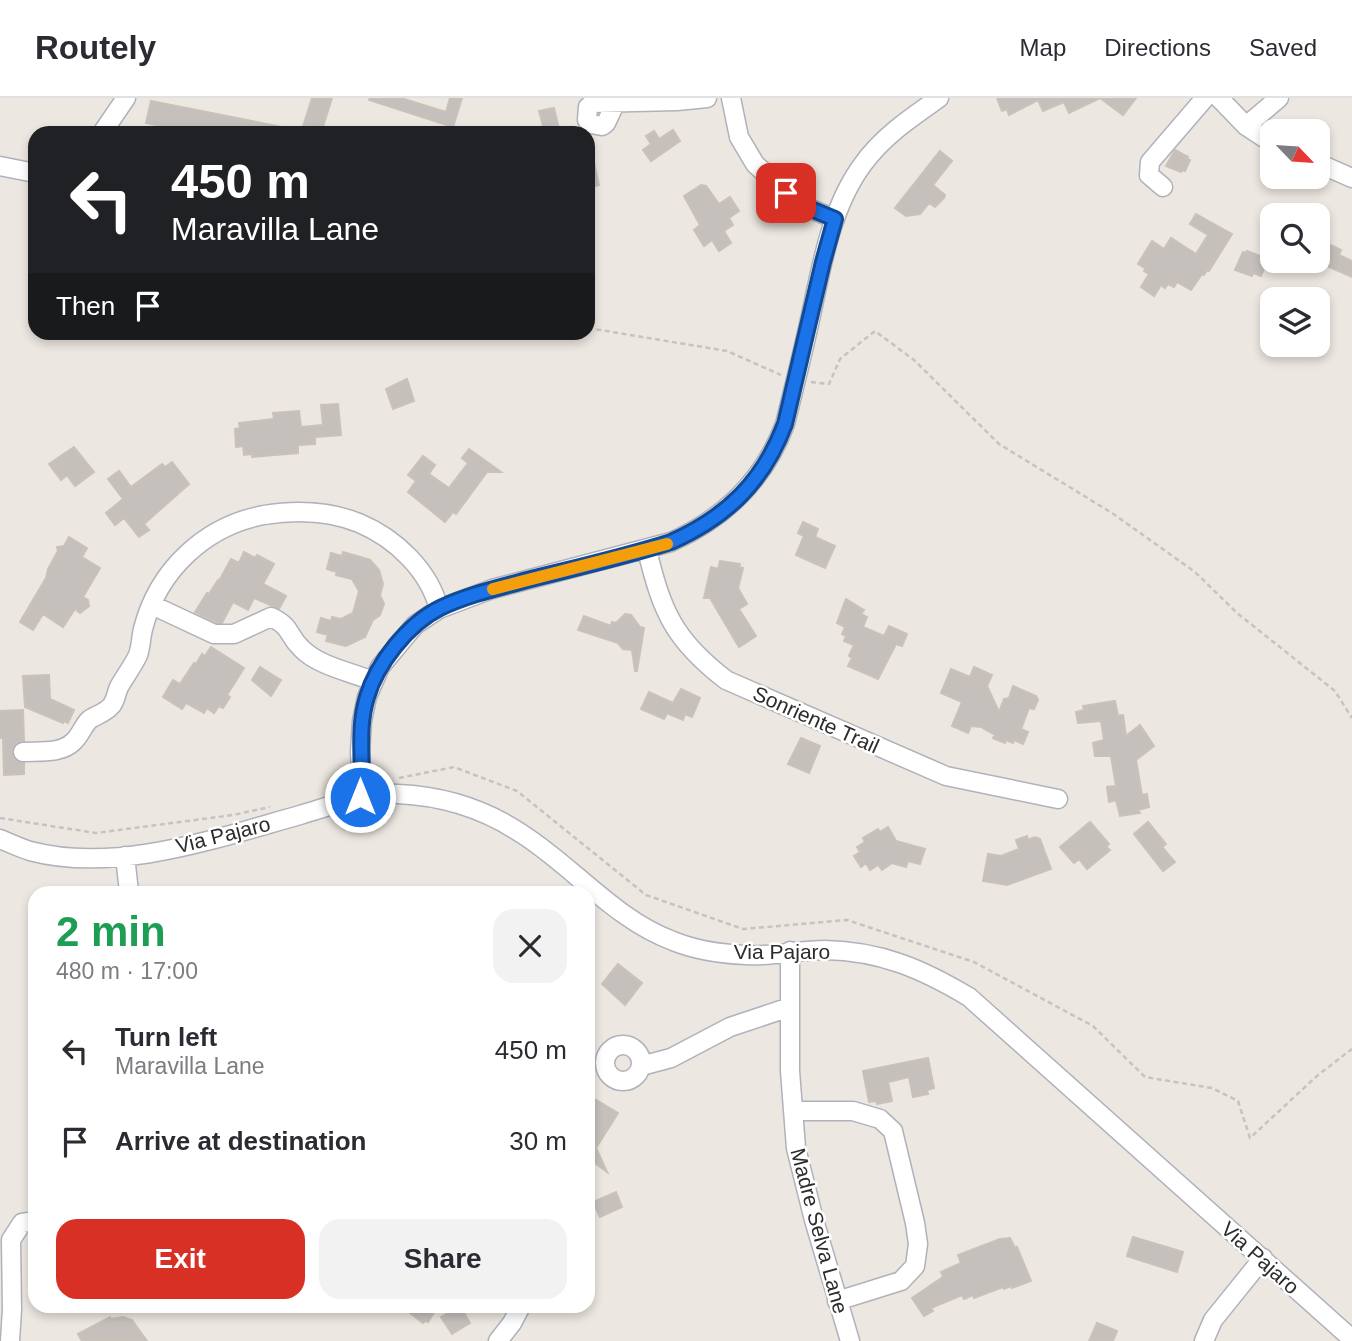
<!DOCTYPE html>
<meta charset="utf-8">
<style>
:root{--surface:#fff;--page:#f2f2f3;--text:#2b2b33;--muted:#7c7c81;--line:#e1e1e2;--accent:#d93025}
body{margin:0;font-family:Arial,sans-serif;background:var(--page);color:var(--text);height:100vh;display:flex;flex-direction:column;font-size:26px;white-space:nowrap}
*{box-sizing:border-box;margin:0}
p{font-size:23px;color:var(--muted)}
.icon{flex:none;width:38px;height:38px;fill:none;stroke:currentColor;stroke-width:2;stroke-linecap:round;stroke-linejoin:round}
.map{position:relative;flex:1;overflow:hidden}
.panel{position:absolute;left:28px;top:788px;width:567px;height:427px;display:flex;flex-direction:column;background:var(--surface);border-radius:21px;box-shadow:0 4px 10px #0003}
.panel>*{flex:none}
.guide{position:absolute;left:28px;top:28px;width:567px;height:214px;border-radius:21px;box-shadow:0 4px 10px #0003;background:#202124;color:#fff;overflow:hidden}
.needle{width:46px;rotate:115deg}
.fabs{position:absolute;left:1260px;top:21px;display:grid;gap:14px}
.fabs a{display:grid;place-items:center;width:70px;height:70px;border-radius:14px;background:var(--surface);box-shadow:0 4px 10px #0003;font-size:35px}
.pin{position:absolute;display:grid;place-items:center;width:60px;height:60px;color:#fff;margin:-30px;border-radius:14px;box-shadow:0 4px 10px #0006}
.me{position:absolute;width:77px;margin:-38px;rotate:0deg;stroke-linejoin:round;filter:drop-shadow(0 0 5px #0008)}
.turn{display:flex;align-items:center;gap:24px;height:147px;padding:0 28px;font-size:32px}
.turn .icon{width:91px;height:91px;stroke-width:2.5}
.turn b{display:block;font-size:49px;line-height:60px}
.then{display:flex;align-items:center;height:66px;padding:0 28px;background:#0003;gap:14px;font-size:26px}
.round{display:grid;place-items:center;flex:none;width:74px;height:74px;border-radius:21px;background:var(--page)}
.summary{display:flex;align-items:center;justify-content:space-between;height:119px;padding:0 28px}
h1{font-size:42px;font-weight:800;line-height:52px;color:#1e9e55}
.cta{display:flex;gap:14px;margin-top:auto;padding:14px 28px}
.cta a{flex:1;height:80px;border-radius:21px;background:var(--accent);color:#fff;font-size:28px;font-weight:800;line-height:80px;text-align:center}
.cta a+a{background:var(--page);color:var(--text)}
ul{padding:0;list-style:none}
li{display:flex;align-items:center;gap:21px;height:91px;padding:0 28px}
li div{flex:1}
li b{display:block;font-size:26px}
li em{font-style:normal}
header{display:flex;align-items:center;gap:42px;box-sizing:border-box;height:98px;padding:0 35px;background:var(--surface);border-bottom:2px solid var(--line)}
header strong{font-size:33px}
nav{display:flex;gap:38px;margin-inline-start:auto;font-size:24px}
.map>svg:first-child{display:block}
</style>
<header>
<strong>Routely</strong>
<nav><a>Map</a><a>Directions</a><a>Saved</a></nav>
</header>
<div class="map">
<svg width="1352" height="1243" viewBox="0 0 1352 1243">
<rect width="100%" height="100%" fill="#ece7e0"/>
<!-- building -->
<path fill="#c5c0bc" stroke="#c8c2ba" stroke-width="2" d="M312,0h20l-11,35h-20z
M370,0h31l45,14 4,-14h12l-9,29 -84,-27z
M997,0h139l-13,17 -23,-17 -31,15 -5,-11 -21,9 -5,-11 -29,15 -2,-6 -5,2z
M151,3l136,27 -1,5h-91l-49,-10z
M554,10l6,25h-15l-6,-22z
M673,32l7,11 -29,20 -8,-11 8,-6 -5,-8 8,-5 5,8z
M1175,52l13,7 -1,2 3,1 -5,11 -3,-1 -1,2 -15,-6z
M940,53l12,10 -19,24 12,10 -1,3 -9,9 -6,-4 -9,11 -14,2 -11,-8z
M592,56l7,31 -11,3v-33z
M701,87l5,1 13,18 11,-7 9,14 -10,7 4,7 -9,6 7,12 -12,8 -7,-11 -8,6 -10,-16 6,-5 -16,-29z
M1196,116l36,20 -23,37 -2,-1 -3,5 -2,-1 -11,16 -14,-8 -3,5 -6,-3 -3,4 -4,-3 -7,11 -13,-9 8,-13 -5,-3 2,-2 -8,-5 14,-23 12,8 7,-11 25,16 12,-19 -18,-11z
M1318,141l23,11 -2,5 13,6v16l-34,-15z
M1247,153l13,5 -1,5h8l-6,15 -8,-3 -1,3 -17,-6 8,-18 3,1z
M407,281l7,22 -21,8 -7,-20z
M338,306l3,31 -26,2v7l-17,1v8l-46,4v-3l-8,1 -1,-9 -7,1 -1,-18 5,-1 -1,-5 35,-4 -1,-6 26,-2 2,16 22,-2 -2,-20z
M74,349l20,25 -19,14 -8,-11 -6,5 -12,-16z
M469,351l32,23h-14l-31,42 -3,-2 -8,10 -37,-30 8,-11 -8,-6 15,-19 12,9 -6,9 20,14 19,-25 -6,-5z
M172,364l17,22 -45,40 5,6 -10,7 -15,-19 -9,7 -9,-12 17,-14 -15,-20 11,-8 12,16 31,-23 3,3z
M803,424l15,7 -3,8 20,9 -10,22 -29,-13 8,-19 -6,-3z
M69,439l18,11 -5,9 18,11 -17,29 5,3 1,6 -9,7 -5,-4 -12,18 -20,-13 -10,16 -13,-8 26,-44 2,-9 10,-18 -1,-4 7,-1z
M244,454l11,6 2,-3 17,9 -11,20 23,12 -7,13 -25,-11 -6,12 -15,-8 -11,21h-5l-22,-11 12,-19 2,1 9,-14 1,1 12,-22 8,4z
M343,454l27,8 9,10 4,14 -3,11 4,9 -4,11 -7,5 -8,17 -19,9 -20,-5 2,-6 -11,-3 4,-14 10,3 1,-4 9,2 12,-6 6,-22 -7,-12 -16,-4 1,-3 -10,-3 4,-16 11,3z
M720,463l20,3 -1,3 4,1 -5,20 9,16 -8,5 17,27 -17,11 -29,-49h-6l7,-31 7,2z
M846,501l18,11 -3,4 6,3 -4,10 21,9 5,-10 18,8 -5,12 -6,-2 -18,35 -30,-13 4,-8 -3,-2 5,-11 -10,-4 2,-5 -4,-2 3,-7 -8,-4z
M625,516l6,1 9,12 4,1 -7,43h-2l-3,-21 -9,-1 -5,-6 -40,-13 6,-14 27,10 1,-4 4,1z
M211,549l33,21 -17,27 3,2 -7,11 -4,-2 -5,7 -7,-5 -3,5 -18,-10 -4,6 -19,-12 10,-17 7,4 14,-21 2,1 6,-10 3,2z
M260,569l21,13 -10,16 -19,-16z
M974,569l18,8 -5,11 12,26 5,-13 5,-1 4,-12 23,10 2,4 -4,9 -5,-1 -8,21 7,3 -5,12 -9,-4 -1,3 -7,-3 -1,3 -10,-4 -2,-1 2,-3 -14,-8 -10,-1 -3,7 -16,-7 10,-24 -21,-9 10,-24 19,8z
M49,577l1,24 24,11 -6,13 -4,-2 -1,2 -38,-16 -2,-31z
M681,591l19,9 -8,19 -7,-3 -2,6 -16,-7 -3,6 -23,-10 8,-17 24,11z
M1115,603l3,15 5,-1 3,21 14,-11 14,21 -18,14 6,35 5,-1 2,13 -11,3 2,3 -20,3 -4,-16 -7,2 -2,-15 9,-1 -5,-30h-16l-2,-13 11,-3 -3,-19 -23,2 -2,-11 8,-2 -1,-4z
M23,612l1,31 -8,2 -4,9 2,7 10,4v11l-20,1 -1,-37h-3v-27z
M801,640l19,8 -11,27 -21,-9z
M1090,724l19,22 -3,3 4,3 -23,19 -8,-10 -5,4 -14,-16z
M1148,724l18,22 -4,3 13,15 -12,9 -29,-37z
M888,729l8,14 29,8 -5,15 -12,-3 -2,6 -14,-4 -10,7 -4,-5 -8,5 -4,-7 -5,4 -7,-11 6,-4 -3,-5 8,-5 -2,-4 15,-9 2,3z
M1027,738l1,4 7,-3 5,2 11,30 -44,16 -24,-4 5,-27 13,2 18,-7 -3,-9z
M618,866l24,19 -17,22 -23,-21z
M928,960l6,30 -7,2 1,4 -15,3 -4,-20 -21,5 4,19 -15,3 -1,-3 -7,1 -6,-31z
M588,997l30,18 -22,35 11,24 -19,-14z
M616,1094l6,15 -22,10 -7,-15z
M1133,1139l50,15 -6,20 -50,-16z
M1010,1140l5,10 2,-1 14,34 -19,7 -1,-2 -7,3 -1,-2 -29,11 -1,-3 -9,4 -2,-4 -31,13 2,3 -9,5 -12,-18 31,-21 -2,-5 20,-9 -3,-8 42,-16z
M401,1208h37l-10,16 -3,-1 -2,2z
M460,1208l10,17 -18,11 -11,-17z
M110,1219l1,2 12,-2 9,3 15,21h-65l-4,-7z
M1097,1225l20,8 -4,10h-24z"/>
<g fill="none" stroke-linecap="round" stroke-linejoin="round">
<!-- minor casing -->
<g stroke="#b0b2bb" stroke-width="21">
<path id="minor" d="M731,0l8,39 16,27 44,40 36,15
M1219,0l27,28 26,17
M615,6l-9,19 -4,3 -11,-2 -4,-4 1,-13 5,-4 84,-2 30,-3
M1246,28l33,-28
M102,35l24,-35
M1318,65l34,15
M0,68l35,7
M1163,89l-14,-12 1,-13 55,-64
M647,452c15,62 27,90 79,130l220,96 112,23
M152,507l62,29h20l37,-17c21,10 16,17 30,31 17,18 50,24 72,33
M23,654c15,-1 38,2 50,-10 7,-6 10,-16 16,-22 7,-5 16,-7 22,-14 5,-5 5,-13 8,-19 6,-11 14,-21 19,-32 3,-8 3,-18 5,-26 15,-59 62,-103 121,-114 31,-5 65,-4 95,8 36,15 70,47 80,86
M361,700l1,-12 -2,-34 2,-31 5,-24 13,-30 35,-42 24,-16 53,-20 179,-47c54,-24 93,-62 114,-118 9,-36 18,-72 26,-109 11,-51 20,-108 52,-151 20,-28 49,-47 76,-66
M0,741c10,4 20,9 30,12 86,23 187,-13 270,-36 31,-9 65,-23 98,-21 45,2 87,15 124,40 52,33 92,85 151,107 22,9 49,13 73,14 26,2 53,-5 79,-5 56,1 97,19 144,47l383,342
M125,758l4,36
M790,853v120l6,77 18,72 36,121
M605 965a18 18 0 1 1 36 0a18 18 0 1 1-36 0Z
M641,968l30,-8 59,-31 60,-20
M793,1013h60l27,8 13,12 22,92 3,21 -3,22 -14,15 -64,20
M10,1243l2,-32 -1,-69 11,-17 13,-2
M498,1243l14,-18 9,-17
M1204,1243l9,-21 50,-62"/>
</g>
<!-- path -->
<path stroke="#c4c4c4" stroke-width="2.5" stroke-dasharray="5 3.5" stroke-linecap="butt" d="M588,230l139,23 54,24
M811,284l18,2 11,-25 35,-28 39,29 85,84 113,69 83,59 42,41 98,78 17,27
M399,680l55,-11 63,24 129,104 97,34 104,-9 127,42 119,64 52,51 67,11 26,13 12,37 68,-63 34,-26
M0,720l96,15 137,-18 37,-8"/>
<!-- minor -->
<use href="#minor" stroke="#fff" stroke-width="18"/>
</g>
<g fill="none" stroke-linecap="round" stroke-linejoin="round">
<!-- route casing -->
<g stroke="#114b97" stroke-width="18">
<path id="route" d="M360,699c5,-34 -4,-64 7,-100 10,-34 41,-73 73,-89 27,-13 58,-20 87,-28 48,-12 97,-23 144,-38 56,-25 92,-60 114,-118l38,-162 12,-43 -36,-15 -13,-11"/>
</g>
<!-- route -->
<use href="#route" stroke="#1a73e8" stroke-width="12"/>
<!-- slow -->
<path stroke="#f59e0b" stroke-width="12" d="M493,491l174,-45"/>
</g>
<g text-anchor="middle" stroke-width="5" stroke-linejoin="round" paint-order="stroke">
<!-- street labels -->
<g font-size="21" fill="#2c2c2c" stroke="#fff">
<text transform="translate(816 622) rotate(24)" y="7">Sonriente Trail</text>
<text transform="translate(223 737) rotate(-14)" y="7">Via Pajaro</text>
<text x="782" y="861">Via Pajaro</text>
<text transform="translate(819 1133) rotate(75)" y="7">Madre Selva Lane</text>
<text transform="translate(1260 1160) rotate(42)" y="7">Via Pajaro</text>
</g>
</g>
</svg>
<div class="fabs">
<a><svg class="needle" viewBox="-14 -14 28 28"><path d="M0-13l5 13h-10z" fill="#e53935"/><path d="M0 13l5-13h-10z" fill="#7c7c81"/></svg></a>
<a><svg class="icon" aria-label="search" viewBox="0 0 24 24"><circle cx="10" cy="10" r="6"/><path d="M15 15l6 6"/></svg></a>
<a><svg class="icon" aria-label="layers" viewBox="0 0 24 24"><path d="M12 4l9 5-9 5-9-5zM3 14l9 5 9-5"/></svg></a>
</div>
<div class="pin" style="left:786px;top:95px;background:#d93025"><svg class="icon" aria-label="arrive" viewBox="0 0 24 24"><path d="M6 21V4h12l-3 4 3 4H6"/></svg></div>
<svg class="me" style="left:360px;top:699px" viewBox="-20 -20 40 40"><circle r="17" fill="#1a73e8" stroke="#fff" stroke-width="3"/><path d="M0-11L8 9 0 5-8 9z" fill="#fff"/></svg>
<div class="guide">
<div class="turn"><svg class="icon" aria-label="left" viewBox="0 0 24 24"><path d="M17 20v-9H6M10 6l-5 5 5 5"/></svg><div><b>450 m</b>Maravilla Lane</div></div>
<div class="then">Then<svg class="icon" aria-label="arrive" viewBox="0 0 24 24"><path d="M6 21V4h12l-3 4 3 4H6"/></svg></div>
</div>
<section class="panel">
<div class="summary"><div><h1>2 min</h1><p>480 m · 17:00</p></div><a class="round"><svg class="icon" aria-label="close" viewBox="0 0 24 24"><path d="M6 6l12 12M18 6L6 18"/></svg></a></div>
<ul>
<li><svg class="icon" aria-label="left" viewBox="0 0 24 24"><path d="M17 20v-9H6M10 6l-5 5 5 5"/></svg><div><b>Turn left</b><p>Maravilla Lane</p></div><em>450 m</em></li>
<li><svg class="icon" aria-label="arrive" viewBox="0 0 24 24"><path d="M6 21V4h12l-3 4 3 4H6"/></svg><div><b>Arrive at destination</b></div><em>30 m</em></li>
</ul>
<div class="cta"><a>Exit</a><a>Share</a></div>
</section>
</div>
